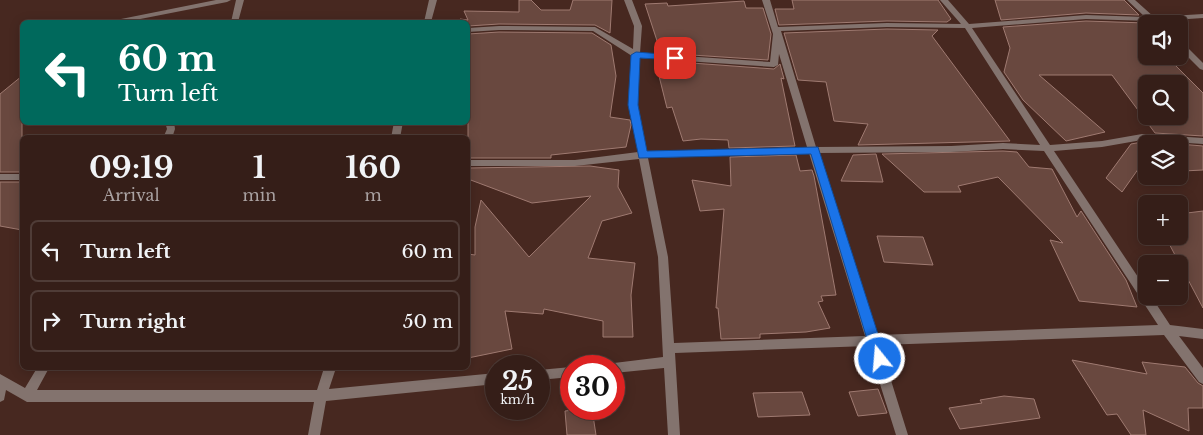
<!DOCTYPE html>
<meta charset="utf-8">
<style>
:root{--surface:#351e18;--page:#3d2721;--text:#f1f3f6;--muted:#aaa2a2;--line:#4f3c37}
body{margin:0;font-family:"Libre Baskerville",serif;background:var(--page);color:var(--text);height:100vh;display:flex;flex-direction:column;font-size:19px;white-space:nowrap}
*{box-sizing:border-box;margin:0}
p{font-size:16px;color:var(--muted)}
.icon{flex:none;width:28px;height:28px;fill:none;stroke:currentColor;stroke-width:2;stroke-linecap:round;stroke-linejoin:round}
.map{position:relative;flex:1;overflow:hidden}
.side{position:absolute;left:20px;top:135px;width:450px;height:235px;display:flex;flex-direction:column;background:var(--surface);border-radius:8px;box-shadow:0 2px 12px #0003,0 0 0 1px var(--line)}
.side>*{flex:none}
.banner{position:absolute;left:20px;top:20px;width:450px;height:105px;border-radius:8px;box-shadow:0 2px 12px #0003,0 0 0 1px var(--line);background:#00695c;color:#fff;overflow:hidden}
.fabs{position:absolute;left:1138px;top:15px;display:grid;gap:10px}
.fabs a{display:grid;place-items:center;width:50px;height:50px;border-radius:8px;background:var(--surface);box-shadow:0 2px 12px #0003,0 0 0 1px var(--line);font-size:25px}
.speed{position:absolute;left:485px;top:355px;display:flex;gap:10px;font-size:25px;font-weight:700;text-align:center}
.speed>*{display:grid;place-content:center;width:65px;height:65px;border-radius:50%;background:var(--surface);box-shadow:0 2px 12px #0003,0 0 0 1px var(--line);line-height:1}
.speed small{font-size:12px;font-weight:400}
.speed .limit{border:8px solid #d22;background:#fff;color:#111}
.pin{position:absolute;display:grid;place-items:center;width:42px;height:42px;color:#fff;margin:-21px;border-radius:10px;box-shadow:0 2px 8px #0006}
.me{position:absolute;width:55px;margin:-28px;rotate:343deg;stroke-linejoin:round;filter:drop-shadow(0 0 4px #0008)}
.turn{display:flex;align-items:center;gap:18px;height:105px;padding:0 15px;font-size:22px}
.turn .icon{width:65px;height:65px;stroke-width:2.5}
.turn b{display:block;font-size:35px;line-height:42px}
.eta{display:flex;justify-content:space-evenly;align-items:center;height:85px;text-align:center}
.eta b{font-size:30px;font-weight:700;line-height:35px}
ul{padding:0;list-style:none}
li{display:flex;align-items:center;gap:15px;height:62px;margin:0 10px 8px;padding:0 5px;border:2px solid var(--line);border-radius:8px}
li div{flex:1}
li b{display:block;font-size:19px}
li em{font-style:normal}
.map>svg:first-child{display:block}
</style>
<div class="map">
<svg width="1203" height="435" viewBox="0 0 1203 435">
<rect width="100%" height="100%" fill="#472820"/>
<!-- building -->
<path fill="#69483f" stroke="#9f7a71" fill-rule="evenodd" d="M519,0h12l10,10h29l3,-10h39l-2,33 -15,-8 -96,-1 -31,2v-4h-7l-1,-3 8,1 -4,-9 55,1z
M792,0h146l13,19 -4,3 -60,-1 -108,4 -4,-16h19z
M995,0h129l15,15 -53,-2 -85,7z
M744,1l2,7h17l8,26 -3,26 -107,-7 -16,-49 22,-1 1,3z
M1086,21l60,2v33h9l5,6 11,-1 32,32v43l-48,-3 -43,-58h-73l66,57 -39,9 -43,-41 -19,-28 6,-24 -7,-21zM1146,84h33v32h-33z
M887,29l51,1 -6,6 78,105 -152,4 10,-21 -34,-3 -8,-39 -28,-2 -14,-47z
M499,32l93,1 19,12 5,31 -6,41 20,3 1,5 -5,22 -75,8v3h-83v-124z
M664,61l110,8 6,-5 4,15 -3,-1 14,68 -66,2 -1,-8 -27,-1 -18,2 -11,-34 -5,1 -9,-36h9z
M22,76v96h-22v-78z
M1142,142l15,1 -11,1v14l-24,34 -16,-14 25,-34z
M1179,144l24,2v24l-20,1 -4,-6z
M1003,151l14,1 12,15 23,2 25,48 4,-6 45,69 11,27 -58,-6 -29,-61 13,3 -65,-66 -40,9 3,6h-37l-42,-38z
M876,154l7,28 -42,-1 12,-26z
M796,155l4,16 12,-1 2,6 22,119 -15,1 2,5 -5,1 12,26 -24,4 -46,2v4l-39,1 -3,-31h-2l8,-99 -24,2 -8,-31 39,6 -1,-29z
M590,166l29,4 -1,17 14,26 -30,8 -14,37 47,5 -4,32 2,42h-30v-16l-59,-12 -1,5 -38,-3 7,38 -44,9v-104l7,1v-28l6,-27 48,57 62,-61 -59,7 -64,-24v-11z
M0,182h22v48l-22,-4z
M1203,211v97l-38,-72h14v-22z
M877,236l46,1 10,28 -49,-3z
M1072,360l75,14 -5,-12 43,5 13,16 5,3v22h-15l1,23 -46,-21 3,25h-15l-14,-21 -10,1z
M878,389l9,24 -29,3 -9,-24z
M802,392l8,23 -52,2 -5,-24z
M1004,396l30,3 6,19 -80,11 -11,-21 33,-5 -2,-3z
M581,409h11l4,26h-29l-2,-24z"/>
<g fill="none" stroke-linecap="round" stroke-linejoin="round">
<!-- minor -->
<path fill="#83736e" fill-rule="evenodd" d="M216,0h15l-4,2 -102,20h-13l4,-2z
M236,0h8l-6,22h-7z
M429,0h8l-6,22h-7z
M624,0h8l10,26 -2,27 130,9 3,-28 -11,-34h8l8,27 109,-4 74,1 -21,-24h8l21,24 117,-9 59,2 -18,-17h8l19,17 49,-3v4l-45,3 -4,2 -4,-2 -64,-2 -114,9 78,117 52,-4 40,-7 61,4v6l-61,-4 -40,7 -48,4 92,138v7h5l19,29 33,4v10l-24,-3 24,32v16l-4,-2 -35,-47 -284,10 28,90h-12l-28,-89 -193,7 5,82h-12l-4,-67 -50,5v-7h-5l5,-3 49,-6 -5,-100 -19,-98 -64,7h-107v-6h107l63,-8 -9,-47 3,-49 -39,-25 -94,-1 -31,2v-4l31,-2 96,1 38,22 1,-23zM887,27l78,1 75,117 -37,-2 -52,3 -135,1 -35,-116zM779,54l28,93 -160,5 -10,-47 3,-47 134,9 4,-2zM1003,149l41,2 114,174 -281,10 -59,-182 133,-1zM809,153l56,183 -191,7 -6,-86 -20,-99z
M1179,42h3l21,21v7l-3,-1 -21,-21z
M165,122h9l1,7 -3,9h-9l4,-9z
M394,122h9l-3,16h-9z
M0,174h22v6h-22z
M571,367v10l-32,3v-10z
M37,368h12l-12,22h280l7,-22h12l-7,21 167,-16v11l-170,17 -6,34h-12l6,-33h-287l-21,-12 -2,10 -4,2v-28l25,14z"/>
</g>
<!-- route -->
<path fill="#1a73e8" stroke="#114b97" d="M636,52l39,3 5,3 -5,2 -35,-2 -2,47 9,46 171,-4 68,212 -2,4 -4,2 -5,-2 -2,-4 -62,-205 -172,4 -11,-53 3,-50z"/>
</svg>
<div class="fabs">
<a><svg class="icon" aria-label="sound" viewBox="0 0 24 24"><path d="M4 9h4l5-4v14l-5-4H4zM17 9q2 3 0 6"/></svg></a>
<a><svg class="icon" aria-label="search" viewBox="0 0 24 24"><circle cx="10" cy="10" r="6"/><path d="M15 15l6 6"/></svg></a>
<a><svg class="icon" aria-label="layers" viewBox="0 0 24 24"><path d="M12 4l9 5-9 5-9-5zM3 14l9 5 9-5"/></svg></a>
<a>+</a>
<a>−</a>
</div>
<div class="speed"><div>25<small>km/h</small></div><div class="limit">30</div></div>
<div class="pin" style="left:675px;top:58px;background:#d93025"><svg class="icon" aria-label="arrive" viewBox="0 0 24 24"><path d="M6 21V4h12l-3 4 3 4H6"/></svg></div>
<svg class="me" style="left:880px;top:359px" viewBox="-20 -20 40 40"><circle r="17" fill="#1a73e8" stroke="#fff" stroke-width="3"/><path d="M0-11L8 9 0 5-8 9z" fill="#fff"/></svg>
<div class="banner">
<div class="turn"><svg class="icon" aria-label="left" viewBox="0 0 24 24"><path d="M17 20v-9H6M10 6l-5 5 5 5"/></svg><div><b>60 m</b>Turn left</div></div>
</div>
<section class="side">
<div class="eta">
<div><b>09:19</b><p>Arrival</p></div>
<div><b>1</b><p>min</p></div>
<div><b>160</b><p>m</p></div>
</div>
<ul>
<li><svg class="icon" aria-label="left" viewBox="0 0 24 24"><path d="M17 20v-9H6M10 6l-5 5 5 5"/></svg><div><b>Turn left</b></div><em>60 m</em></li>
<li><svg class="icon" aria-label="right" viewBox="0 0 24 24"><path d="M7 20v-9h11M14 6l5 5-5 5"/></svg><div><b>Turn right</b></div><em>50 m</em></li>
</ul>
</section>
</div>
